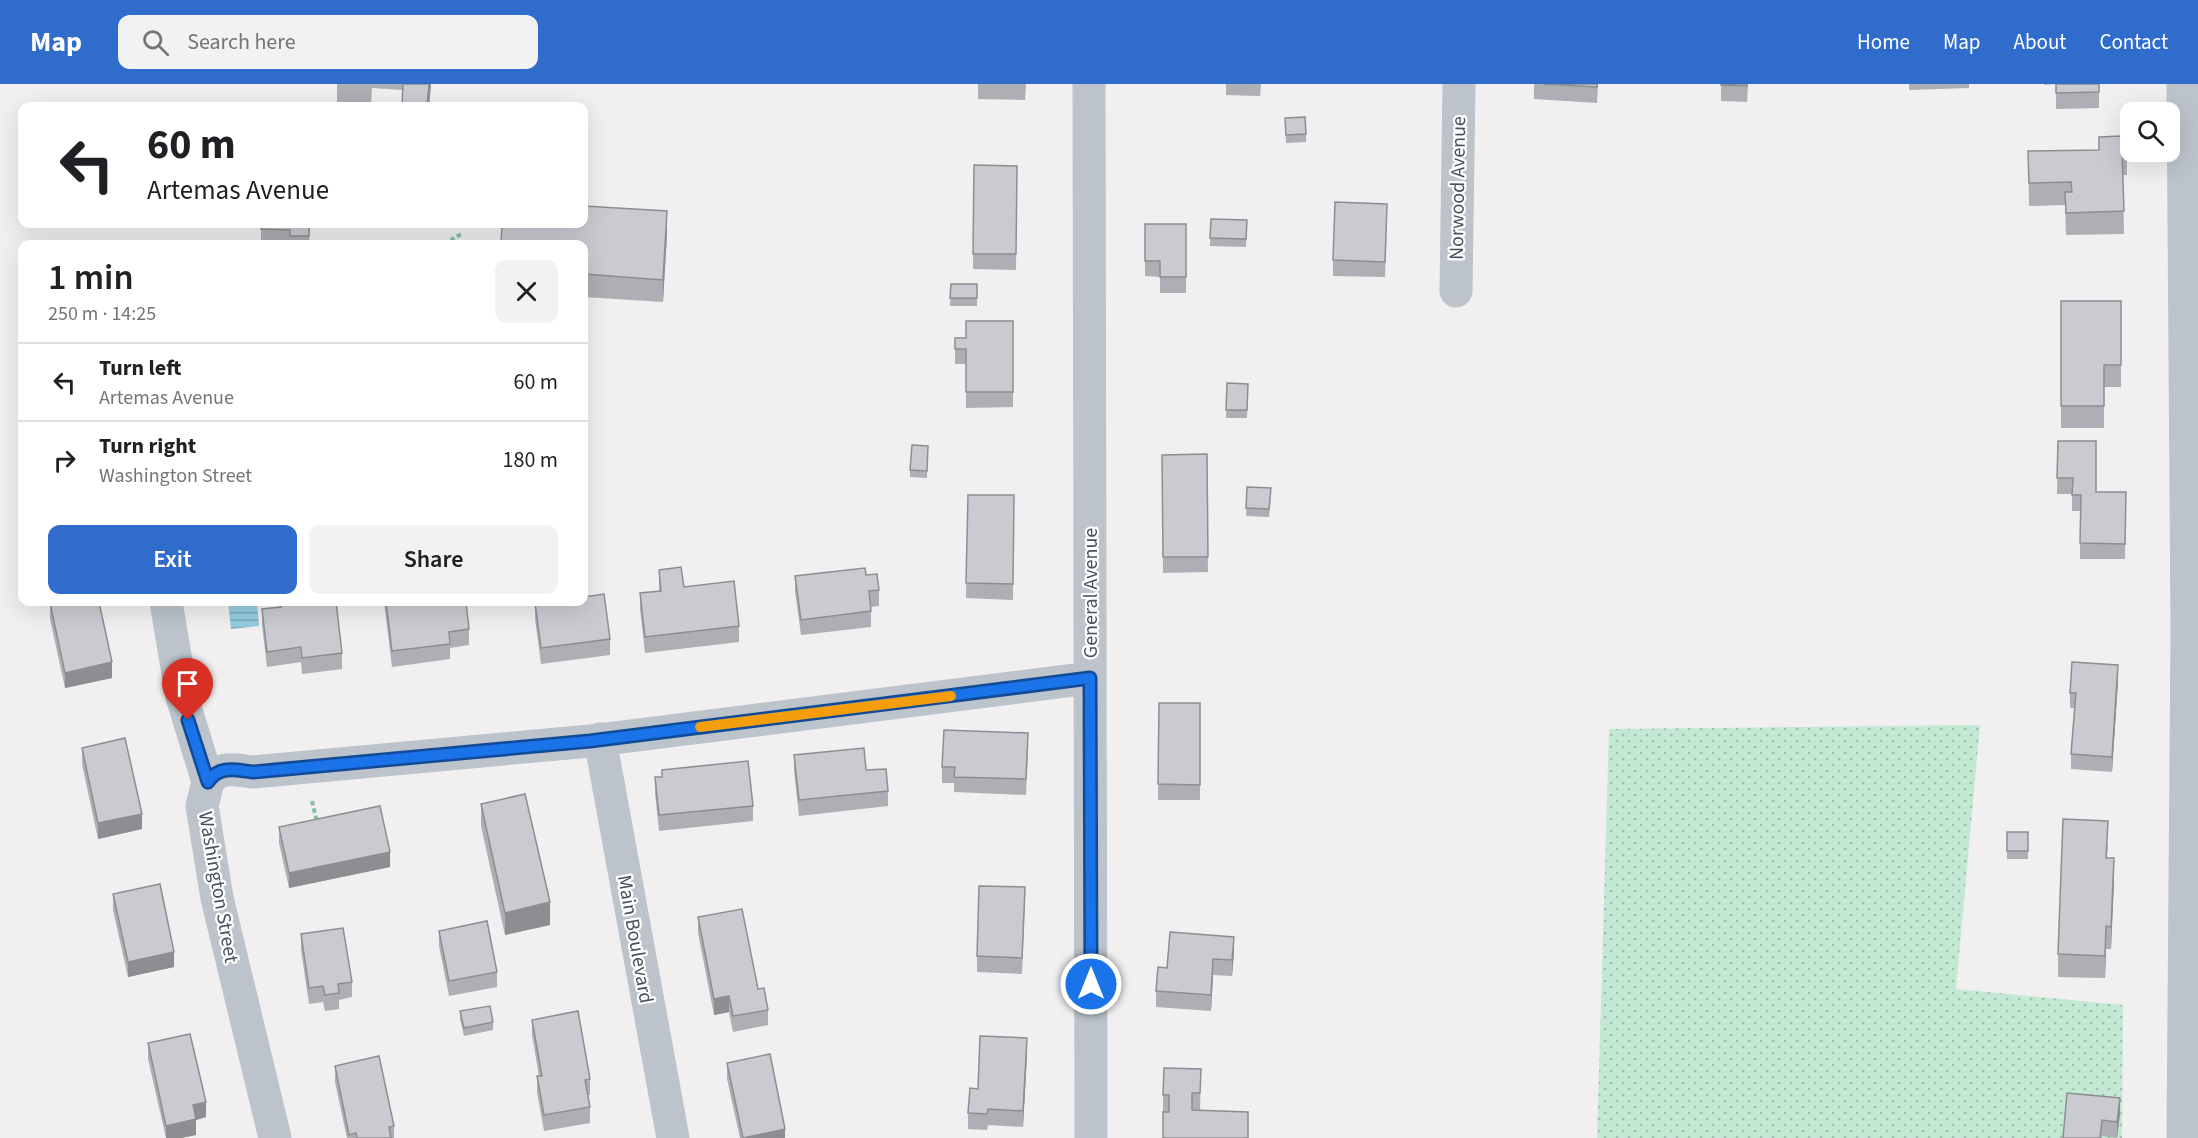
<!DOCTYPE html>
<meta charset="utf-8">
<style>
:root{--surface:#fff;--page:#f2f2f2;--text:#202124;--muted:#757577;--line:#e0e0e0;--accent:#306ccb}
body{margin:0;font-family:"Source Sans 3",sans-serif;background:var(--page);color:var(--text);height:100vh;display:flex;flex-direction:column;font-size:22px;white-space:nowrap}
*{box-sizing:border-box;margin:0}
p{font-size:20px;color:var(--muted)}
.icon{flex:none;width:33px;height:33px;fill:none;stroke:currentColor;stroke-width:2;stroke-linecap:round;stroke-linejoin:round}
.map{position:relative;flex:1;overflow:hidden}
.sheet{position:absolute;left:18px;top:156px;width:570px;height:366px;display:flex;flex-direction:column;background:var(--surface);border-radius:12px;box-shadow:0 6px 24px #0002}
.sheet>*{flex:none}
.banner{position:absolute;left:18px;top:18px;width:570px;height:126px;border-radius:12px;box-shadow:0 6px 24px #0002;background:#fff;color:var(--text);overflow:hidden}
.controls{position:absolute;left:2120px;top:18px;display:grid;gap:12px}
.controls a{display:grid;place-items:center;width:60px;height:60px;border-radius:12px;background:var(--surface);box-shadow:0 6px 24px #0002;font-size:30px}
.pin{position:absolute;display:grid;place-items:center;width:51px;height:51px;color:#fff;margin:-62px -26px;border-radius:50% 50% 50% 0;rotate:-45deg;box-shadow:0 0 6px #0007}
.pin .icon{rotate:45deg}
.me{position:absolute;width:66px;margin:-33px;rotate:0deg;stroke-linejoin:round;filter:drop-shadow(0 0 4px #0008)}
.turn{display:flex;align-items:center;gap:21px;height:126px;padding:0 30px;font-size:27px}
.turn .icon{width:78px;height:78px;stroke-width:2.5}
.turn b{display:block;font-size:42px;line-height:51px}
.round{display:grid;place-items:center;flex:none;width:63px;height:63px;border-radius:12px;background:var(--page)}
.summary{display:flex;align-items:center;justify-content:space-between;height:102px;padding:0 30px}
h1{font-size:36px;font-weight:600;line-height:45px}
.action{display:flex;gap:12px;margin-top:auto;padding:12px 30px}
.action a{flex:1;height:69px;border-radius:12px;background:var(--accent);color:#fff;font-size:24px;font-weight:600;line-height:69px;text-align:center}
.action a+a{background:var(--page);color:var(--text)}
ul{padding:0;list-style:none}
li{display:flex;align-items:center;gap:18px;height:78px;padding:0 30px;border-top:2px solid var(--line)}
li div{flex:1}
li b{display:block;font-size:22px}
li em{font-style:normal}
header{display:flex;align-items:center;gap:36px;box-sizing:border-box;height:84px;padding:0 30px;background:var(--accent);color:#fff}
header strong{font-size:28px}
nav{display:flex;gap:33px;margin-inline-start:auto;font-size:21px}
.search{width:420px;height:54px;background:var(--page);display:flex;align-items:center;gap:15px;box-sizing:border-box;padding:0 21px;border-radius:12px;color:var(--muted);font-size:22px}
.map>svg:first-child{display:block}
</style>
<header>
<strong>Map</strong>
<div class="search"><svg class="icon" aria-label="search" viewBox="0 0 24 24"><circle cx="10" cy="10" r="6"/><path d="M15 15l6 6"/></svg>Search here</div>
<nav><a>Home</a><a>Map</a><a>About</a><a>Contact</a></nav>
</header>
<div class="map">
<svg width="2198" height="1054" viewBox="0 0 2198 1054">
<defs>
<pattern id="park-dots" width="8" height="8" patternUnits="userSpaceOnUse" patternTransform="scale(1.5)"><rect width="8" height="8" fill="#c3e9d4"/><path d="M2 2h.1M6 6h.1" fill="none" stroke="#a0bfaf" stroke-width="1.8" stroke-linecap="round"/></pattern>
<pattern id="water-rules" width="6" height="5" patternUnits="userSpaceOnUse" patternTransform="scale(1.5)"><rect width="6" height="5" fill="#96cde1"/><path d="M0 2.5h6" fill="none" stroke="#7ca9b9"/></pattern>
</defs>
<rect width="100%" height="100%" fill="#f1efef"/>
<!-- park -->
<path fill="url(#park-dots)" d="M1980,641l-24,264 167,16 -1,133h-525l12,-409z"/>
<!-- water -->
<path fill="url(#water-rules)" d="M228,518h42l-13,1 2,23 -28,3z"/>
<g fill="none" stroke-linecap="round" stroke-linejoin="round">
<!-- path -->
<path stroke="#7fc3a5" stroke-width="4" stroke-dasharray="4.5 3" stroke-linecap="butt" d="M444,160l19,-11
M312,717l5,21"/>
<!-- minor -->
<path stroke="#bcc3ca" stroke-width="33" d="M1089,0l2,1054
M1456,207l3,-207
M166,518l16,95 26,85 -6,24 15,92 58,240
M600,655l73,399
M208,698c10,-17 27,-12 45,-10l337,-31 500,-63
M2183,1054l4,-508 -4,-546"/>
</g>
<!-- wall -->
<path fill="#adafb4" d="M337,0h94l-2,22h-33h6l1,-16 -31,-2 -1,16 -34,-2z
M978,0h48l-1,16 -47,-1z
M1226,0h35l-1,12 -34,-1z
M1534,0h64l-1,19 -63,-4z
M1721,0h27l-1,18 -26,-1z
M1909,0h60v4l-60,2z
M2044,0h55v24l-43,1v-25l-12,1z
M1285,34l21,16v8l-20,1z
M2121,59h6v32h-4l1,59 -58,1 -1,-30 -36,1 -1,-55 71,-1z
M974,81l43,1 -1,104 -43,-1z
M1211,135l36,1 -1,27 -36,-1z
M1387,136l-2,57 -52,-1v-16z
M261,140h49l-1,20h-48z
M1186,140v69h-26v-16l-15,-1v-15z
M667,150l-4,68 -79,-5v-53z
M951,200h26v22h-27z
M2061,217h60v86h-17v41h-43z
M1013,237v86l-47,1v-44h-11v-26h11z
M1227,299l21,1 -1,34h-21z
M2058,357l38,51h30l-1,67h-45v-48h-8v-17h-15z
M928,370l-1,24 -17,-1v-7z
M1207,370l1,118 -45,1 -1,-118z
M1247,403l24,9 -2,21 -23,-1z
M968,411h46l-1,105 -47,-2z
M659,486l80,56v16l-94,11 -5,-44v-16l19,-2z
M866,491l13,15v16l-8,1v20l-70,8 -6,-44v-15z
M279,518h57l6,51v16l-40,5 -1,-12 -34,5 -5,-42v-16l17,-2z
M384,518h82l3,27v16l-19,3v11l-58,8z
M50,519l62,75 -47,10 -15,-69z
M535,519l75,36v16l-69,9 -6,-45z
M2118,597l-6,91 -41,-3v-15l3,-46h-4v-15z
M1159,619h41v97h-42z
M82,664l60,81 -44,10 -16,-75z
M1028,665l-2,46 -72,-3v-9h-12v-16z
M794,671l72,15 22,21v15l-89,10 -5,-45z
M662,686l91,36v15l-94,10 -4,-38v-16h7z
M481,720l69,121 -45,10 -24,-109z
M279,743l111,40 -101,21 -10,-45z
M2007,748h21v27h-21z
M2108,759l-1,15 7,23 -3,68h-5l-1,29 -47,-1v-23z
M113,810l61,73 -46,10 -15,-67z
M1025,819l-3,71 -45,-2v-16z
M698,833l60,72 10,21v15l-35,7 -4,-20 -15,3 -16,-82z
M439,847l58,41v15l-48,9 -10,-50z
M301,850l51,48v15l-13,3v9l-14,2 -2,-9 -14,2 -8,-54z
M1234,868l-2,24 -19,-1 -2,36 -55,-4v-16l11,-23z
M460,927l33,11v8l-29,6 -4,-17z
M532,936l58,59v16h-2l2,12v16l-46,8 -7,-39v-16h2l-7,-41z
M148,959l58,74 -10,3v15l-15,3h-15l-18,-79z
M1027,970l-4,73 -35,-2 -1,5 -19,-1v-16l10,-24z
M727,979l58,75h-45l-13,-59z
M335,982l59,60v12h-47l-12,-56z
M1201,985l-1,42 -37,1v-17z
M2067,1009l53,21 -3,24 -15,-2v2h-39z"/>
<!-- shaded-wall -->
<path fill="#8d8e92" d="M429,0h2l-2,22h-2z
M667,127v23l-4,68v-22z
M112,578v16l-47,10v-15z
M2118,581v16l-6,91v-15z
M142,730v15l-44,10v-16z
M390,768v15l-101,21v-15z
M2114,774v23l-3,68v-22z
M550,818v23l-45,10v-22z
M2106,842v23l-1,29v-22z
M1234,853v15l-2,24v-16z
M174,868v15l-46,10v-15z
M1213,875v16l-2,36v-16z
M729,912v16l-15,3v-16z
M1027,954v16l-4,73v-16z
M2120,1014v16l-3,24v-16z
M206,1018v15l-10,3v15l-15,3h-15v-12l27,-21z
M785,1045v9h-42z"/>
<!-- building -->
<path fill="#c9cbd1" stroke="#8d8e92" stroke-width="1.5" d="M403,0h26l-2,22h-31h6z
M1543,0h54v3z
M1721,0h26v2l-26,-1z
M2056,0h43v8l-43,1z
M1305,33l1,17 -20,1 -1,-17z
M2121,52v7h6v9h-5l2,59 -58,2 -1,-21h7l-1,-10 -42,1 -1,-32 71,-1v-13z
M974,81l43,1 -1,88h-43z
M1335,118l52,2 -2,58 -52,-2z
M584,122l83,5 -4,69 -79,-6v-30h-83l1,-20h82z
M1211,135l36,1 -1,19 -36,-1z
M261,140h48v12h-19v-6l-29,-1z
M1145,140h41v53h-26v-16h-15z
M951,200h26v14h-27z
M2061,217h60v64h-17v41h-43z
M966,237h47v71h-47v-43h-11v-11h11z
M1227,299l21,1 -1,26h-21z
M2058,357h38v51h30l-1,52 -45,-1 1,-48h-9l1,-17h-16z
M912,361l16,1 -1,25 -17,-1z
M1207,370l1,103h-45l-1,-102z
M1247,403l24,1 -2,21 -23,-1z
M968,411h46l-1,89 -47,-1z
M681,483l3,20 50,-6 5,45 -94,11 -5,-44 21,-2 -2,-21z
M865,484l1,7 11,-1 2,16 -10,1 2,20 -70,9 -6,-44z
M604,510l6,45 -69,9 -6,-45 14,-1h35v-5z
M57,518h42l13,60 -47,11 -15,-70z
M280,518h56l6,51 -40,5 -1,-11 -34,5 -5,-43 19,-2z
M386,518h80l3,27 -20,3 1,12 -58,7z
M2072,578l46,3 -6,92 -41,-3 5,-61h-6z
M1159,619h41v82l-42,-1z
M944,646l84,3 -2,46 -72,-2 1,-10h-13z
M125,654l17,76 -44,9 -16,-75z
M864,664l2,22 20,-1 2,22 -89,9 -5,-45z
M748,677l5,45 -94,9 -4,-38h7v-7z
M525,710l25,108 -45,11 -24,-109z
M380,722l10,46 -101,21 -10,-46z
M2063,735l45,2 -2,37h8l-3,69 -5,-1 -1,30 -47,-2z
M2007,748h21v19h-21z
M160,800l14,68 -46,10 -15,-68z
M979,802l46,1 -3,71 -45,-2z
M742,825l16,80 6,-1 4,22 -35,6 -4,-20 -15,3 -16,-82z
M487,837l10,51 -48,9 -10,-50z
M343,844l9,54 -14,2 1,9 -14,2 -2,-9 -14,2 -8,-54z
M1170,848l64,5 -2,23 -19,-1 -2,36 -55,-4 2,-24 9,1z
M490,922l3,16 -29,6 -4,-17z
M578,927l12,68 -5,1 5,27 -46,8 -7,-39h5l-10,-56z
M190,950l16,68 -13,3 3,14 -30,7 -18,-83z
M980,952l47,2 -4,73 -35,-2 -1,5 -19,-1 2,-25 8,1z
M770,970l15,75 -42,9 -16,-75z
M379,972l15,70 -5,1 2,11h-34l-1,-5 -7,2 -14,-69z
M1164,984l37,1 -1,24h-8v17l56,2v26h-85v-26h6v-17h-6z
M2067,1009l53,5 -3,24 -15,-2 -2,18h-37z"/>
<g fill="none" stroke-linecap="round" stroke-linejoin="round">
<!-- route casing -->
<g stroke="#114b97" stroke-width="15">
<path id="route" d="M188,636l20,62c11,-17 27,-12 45,-10l337,-31 500,-63 1,306"/>
</g>
<!-- route -->
<use href="#route" stroke="#1a73e8" stroke-width="10"/>
<!-- slow -->
<path stroke="#f59e0b" stroke-width="10" d="M700,643l251,-31"/>
</g>
<g text-anchor="middle" stroke-width="4.5" stroke-linejoin="round" paint-order="stroke">
<!-- street labels -->
<g font-size="20" fill="#49515a" stroke="#fff">
<text transform="translate(1457 104) rotate(-89)" y="7">Norwood Avenue</text>
<text transform="translate(1090 509) rotate(-90)" y="7">General Avenue</text>
<text transform="translate(219 803) rotate(80)" y="7">Washington Street</text>
<text transform="translate(636 855) rotate(80)" y="7">Main Boulevard</text>
</g>
</g>
</svg>
<div class="controls">
<a><svg class="icon" aria-label="search" viewBox="0 0 24 24"><circle cx="10" cy="10" r="6"/><path d="M15 15l6 6"/></svg></a>
</div>
<div class="pin" style="left:188px;top:636px;background:#d93025"><svg class="icon" aria-label="arrive" viewBox="0 0 24 24"><path d="M6 21V4h12l-3 4 3 4H6"/></svg></div>
<svg class="me" style="left:1091px;top:900px" viewBox="-20 -20 40 40"><circle r="17" fill="#1a73e8" stroke="#fff" stroke-width="3"/><path d="M0-11L8 9 0 5-8 9z" fill="#fff"/></svg>
<div class="banner">
<div class="turn"><svg class="icon" aria-label="left" viewBox="0 0 24 24"><path d="M17 20v-9H6M10 6l-5 5 5 5"/></svg><div><b>60 m</b>Artemas Avenue</div></div>
</div>
<section class="sheet">
<div class="summary"><div><h1>1 min</h1><p>250 m · 14:25</p></div><a class="round"><svg class="icon" aria-label="close" viewBox="0 0 24 24"><path d="M6 6l12 12M18 6L6 18"/></svg></a></div>
<ul>
<li><svg class="icon" aria-label="left" viewBox="0 0 24 24"><path d="M17 20v-9H6M10 6l-5 5 5 5"/></svg><div><b>Turn left</b><p>Artemas Avenue</p></div><em>60 m</em></li>
<li><svg class="icon" aria-label="right" viewBox="0 0 24 24"><path d="M7 20v-9h11M14 6l5 5-5 5"/></svg><div><b>Turn right</b><p>Washington Street</p></div><em>180 m</em></li>
</ul>
<div class="action"><a>Exit</a><a>Share</a></div>
</section>
</div>
